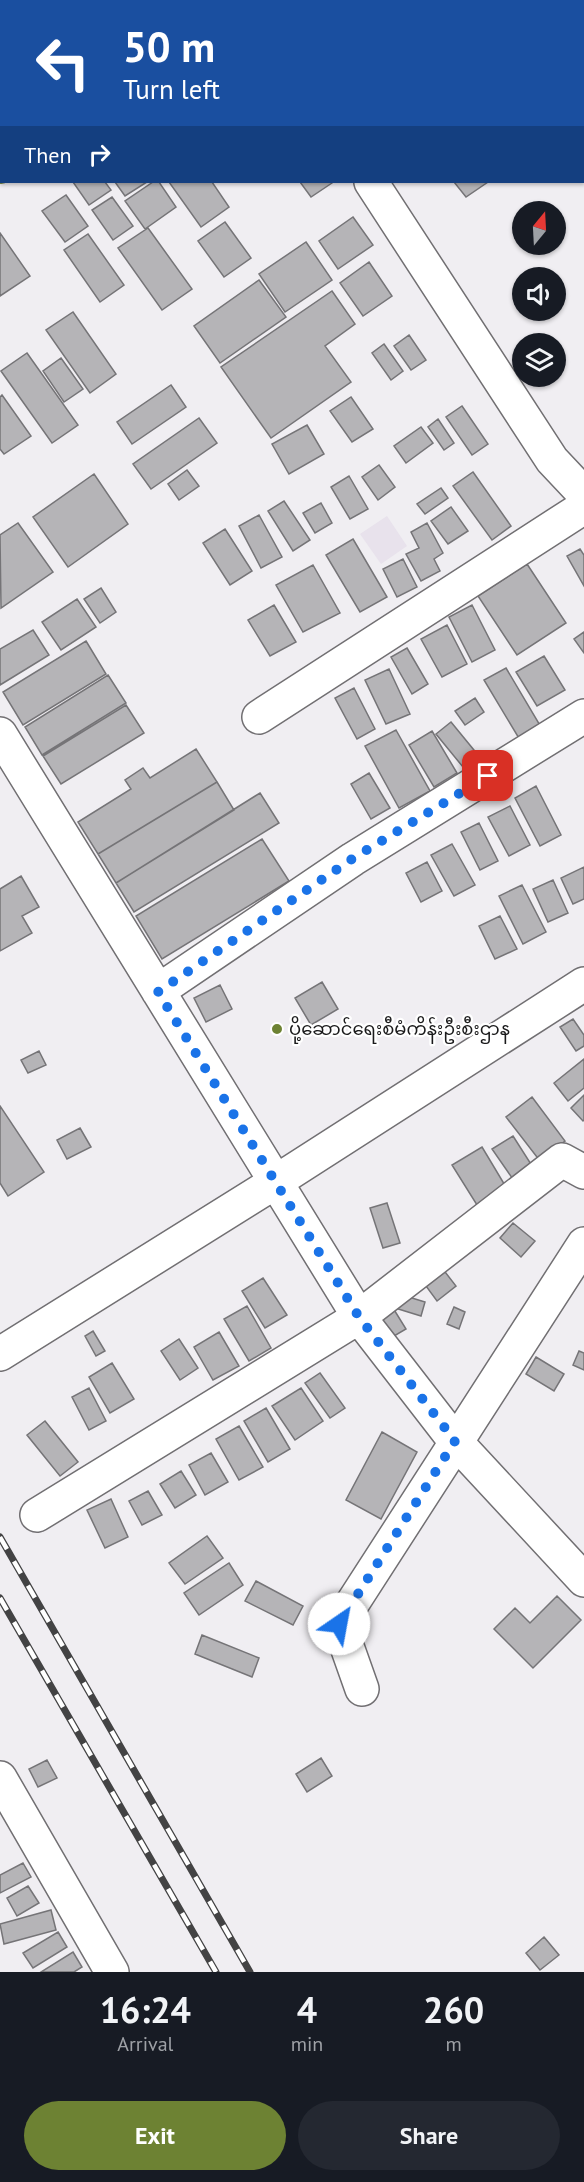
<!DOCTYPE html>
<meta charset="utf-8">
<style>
:root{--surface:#171b24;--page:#242831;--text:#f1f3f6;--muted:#9ea1a6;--accent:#6d8233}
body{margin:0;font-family:"PT Sans","Noto Sans Myanmar",sans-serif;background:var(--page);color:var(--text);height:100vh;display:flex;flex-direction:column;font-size:22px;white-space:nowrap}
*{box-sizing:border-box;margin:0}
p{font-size:20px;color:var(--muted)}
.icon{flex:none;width:33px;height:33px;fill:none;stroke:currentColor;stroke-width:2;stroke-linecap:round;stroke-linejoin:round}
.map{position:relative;height:1972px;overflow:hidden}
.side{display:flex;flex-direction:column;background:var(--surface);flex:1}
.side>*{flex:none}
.banner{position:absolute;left:0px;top:0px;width:585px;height:183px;box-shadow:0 2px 4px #0004;background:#1a4fa0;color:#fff;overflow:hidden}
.needle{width:39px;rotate:18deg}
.controls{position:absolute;left:512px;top:201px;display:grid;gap:12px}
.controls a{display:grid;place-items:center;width:54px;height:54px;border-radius:50%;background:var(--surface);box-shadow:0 2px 4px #0004;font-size:30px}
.pin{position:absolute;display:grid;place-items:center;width:51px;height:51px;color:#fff;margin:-26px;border-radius:12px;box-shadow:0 3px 9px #0006}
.me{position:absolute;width:66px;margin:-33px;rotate:33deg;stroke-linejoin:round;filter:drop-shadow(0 0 4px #0008)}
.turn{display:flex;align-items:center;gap:21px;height:126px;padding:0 24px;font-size:27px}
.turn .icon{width:78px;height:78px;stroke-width:2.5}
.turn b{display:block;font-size:42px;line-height:51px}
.then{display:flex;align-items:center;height:57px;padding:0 24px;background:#0003;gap:12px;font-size:22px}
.eta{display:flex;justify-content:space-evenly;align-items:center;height:102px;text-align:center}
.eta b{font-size:36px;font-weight:800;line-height:42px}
.action{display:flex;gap:12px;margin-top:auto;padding:12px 24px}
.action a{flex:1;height:69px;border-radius:36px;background:var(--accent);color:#fff;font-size:24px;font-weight:800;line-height:69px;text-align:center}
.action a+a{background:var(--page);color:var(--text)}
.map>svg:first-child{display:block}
</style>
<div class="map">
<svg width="584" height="1972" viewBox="0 0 584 1972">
<rect width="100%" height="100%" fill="#f0eef2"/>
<!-- built -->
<path fill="#e8e2ec" d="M387,516l20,30 -26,18 -21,-30z"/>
<!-- building -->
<path fill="#b5b4b7" stroke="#757477" stroke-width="1.5" d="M0,0h27l1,2h-26v18z
M468,0h43l-3,2z
M73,182h32l6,8 -22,15z
M115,182h32l-22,14z
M153,182h6l17,25 -31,22 -20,-28z
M169,182h43l17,25 -28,20z
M300,182h31l1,1 -21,14z
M454,182h34l-22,15z
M66,195l22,31 -23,16 -23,-31z
M112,197l21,29 -20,14 -21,-30z
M353,217l20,28 -35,24 -19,-28z
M225,222l26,36 -27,19 -26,-36z
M148,228l44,61 -30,21 -44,-62z
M0,233l30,43 -30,20z
M88,234l36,51 -24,17 -36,-52z
M306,242l26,38 -47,32 -26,-38z
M369,262l23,34 -29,20 -23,-33z
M259,280l27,37 -66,46 -26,-37z
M332,291l23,33 -30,22 26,36 -80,56 -50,-71z
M73,312l43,62 -26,19 -44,-63z
M409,335l17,25 -15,10 -17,-24z
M384,344l19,27 -12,9 -19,-27z
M27,353l51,72 -26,18 -51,-72z
M61,358l22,31 -19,13 -21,-31z
M171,385l15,22 -54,37 -15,-22z
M2,395l29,41 -27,18 -4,-5v-52z
M351,397l22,32 -21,13 -22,-31z
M462,406l26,38 -16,11 -26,-38z
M199,418l18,25 -66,46 -18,-25z
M438,419l16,24 -10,7 -16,-23z
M307,425l17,29 -35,20 -17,-30z
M421,427l12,16 -27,20 -12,-17z
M379,465l16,22 -17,13 -16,-23z
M187,470l12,16 -20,14 -11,-16z
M473,472l38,54 -19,14 -39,-54z
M94,474l34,50 -60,43 -35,-50z
M349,476l19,33 -18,10 -19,-32z
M441,488l7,10 -23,16 -8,-10z
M284,501l26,39 -17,11 -25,-40z
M321,503l11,20 -17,10 -12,-20z
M451,507l17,24 -20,13 -17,-23z
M259,515l23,42 -21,11 -22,-42z
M18,523l35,49 -52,36 -1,-73z
M427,523l16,30 -9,6 6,12 -19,10 -15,-27 13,-6 -8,-16z
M225,529l27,42 -22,14 -27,-42z
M353,539l34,58 -27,15 -34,-57z
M580,549l4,6v31l-17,-30z
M403,559l14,28 -20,10 -14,-28z
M527,564l39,59 -49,32 -39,-59z
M313,565l27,48 -37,19 -27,-47z
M101,588l15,24 -16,11 -16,-24z
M77,599l19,28 -35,23 -19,-28z
M274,605l22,37 -26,14 -22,-36z
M472,605l23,45 -23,12 -23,-45z
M447,625l20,39 -25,13 -21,-38z
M33,630l16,25 -49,30v-36z
M584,632v21l-10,-14z
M86,641l20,33 -83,51 -20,-33z
M407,648l21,36 -16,10 -21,-37z
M544,656l21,34 -28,16 -21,-34z
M506,668l35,59 -21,13 -36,-60z
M389,669l21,45 -24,10 -21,-44z
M108,675l18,28 -84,52 -17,-28z
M354,688l21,41 -18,10 -22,-41z
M475,698l9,14 -19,13 -10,-14z
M126,705l18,28 -83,51 -18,-28z
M451,722l27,33 -15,12 -27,-33z
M396,730l34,61 -31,17 -34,-62z
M432,731l25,42 -23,14 -25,-42z
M196,749l21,33 -119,72 -20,-32 53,-33 -6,-9 18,-12 7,10z
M369,773l21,35 -19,11 -20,-35z
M217,782l17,28 -118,73 -18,-29z
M536,786l25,49 -21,11 -25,-48z
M260,793l19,30 -145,89 -18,-29z
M510,806l20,39 -21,11 -21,-39z
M479,823l19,38 -18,9 -19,-38z
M262,839l27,42 -127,78 -26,-43z
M452,844l23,41 -21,11 -23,-41z
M427,862l15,29 -21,11 -15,-29z
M584,867v32l-11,5 -12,-26z
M21,876l18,31 -17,9 10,17 -32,18v-62z
M553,880l15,33 -20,9 -15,-33z
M522,885l24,47 -23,12 -24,-48z
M500,916l17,33 -22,10 -16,-33z
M322,982l16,27 -27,16 -16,-27z
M220,985l12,24 -26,13 -12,-24z
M573,1019l11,16v11l-8,5 -16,-24z
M39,1051l7,14 -18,8 -7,-13z
M584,1059v29l-16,13 -14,-18z
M584,1095v25l-1,1 -12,-13z
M532,1097l33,44 -25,20 -34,-44z
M0,1106l44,66 -36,24 -8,-13z
M80,1128l11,19 -24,12 -10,-19z
M513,1136l23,36 -19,13 -25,-36z
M482,1147l24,40 -29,18 -25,-40z
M387,1203l13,40 -17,5 -13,-40z
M513,1223l22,18 -14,16 -21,-19z
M442,1268l14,18 -19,15 -14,-19z
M263,1278l24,37 -22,13 -23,-37z
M399,1294l26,8 -4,14 -26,-8z
M247,1306l24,42 -22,13 -25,-42z
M454,1307l11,5 -6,17 -12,-5z
M393,1308l13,21 -17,10 -12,-20z
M93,1331l12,20 -9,5 -11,-20z
M219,1332l20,34 -26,14 -19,-33z
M179,1339l19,29 -18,12 -19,-29z
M579,1351l5,2v17l-11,-5z
M536,1357l28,17 -10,17 -28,-17z
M112,1363l22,36 -24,14 -21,-36z
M320,1373l25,35 -15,10 -25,-35z
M89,1388l17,33 -17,9 -17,-33z
M301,1388l22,33 -28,19 -23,-34z
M266,1408l24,41 -22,13 -24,-41z
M45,1421l33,41 -18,14 -33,-41z
M239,1426l24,41 -24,13 -23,-41z
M382,1432l35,20 -36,67 -35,-19z
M211,1453l17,29 -23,13 -16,-30z
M181,1471l15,24 -21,13 -15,-24z
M148,1491l14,24 -20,10 -13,-24z
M111,1499l17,38 -23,11 -18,-38z
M207,1536l16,22 -38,26 -16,-21z
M229,1563l14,22 -44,30 -15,-22z
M256,1581l47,25 -10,19 -48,-24z
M557,1596l24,24 -48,48 -39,-39 21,-21 15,15z
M202,1635l57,23 -7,19 -57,-23z
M321,1758l11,18 -25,16 -11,-18z
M47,1760l10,18 -19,9 -9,-18z
M23,1863l8,14 -31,16v-18z
M28,1886l11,17 -22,13 -10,-18z
M51,1910l5,20 -52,14 -4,-20z
M58,1932l9,15 -34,21 -10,-15z
M544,1937l15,18 -19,15 -14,-17z
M73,1952l9,15 -8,5h-33z"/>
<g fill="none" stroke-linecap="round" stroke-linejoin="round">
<!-- minor casing -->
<g stroke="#716f72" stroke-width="36">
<path id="minor" d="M246,0l1,2
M411,0v2
M371,182l181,278 32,34
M259,717l325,-210
M0,734l359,583 96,124 129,139
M158,991l195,-132 231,-143
M0,1354l277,-173 307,-197
M37,1515l322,-198 203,-157 22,12
M362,1689l-23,-65 245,-380
M0,1778l112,194"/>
</g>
<!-- major casing -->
<g stroke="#758649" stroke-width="36">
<path id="major" d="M211,2l2,-2
M263,2l3,-2
M0,136l2,-1
M0,166l2,-1"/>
</g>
<!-- minor -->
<use href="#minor" stroke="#fff" stroke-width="33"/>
<!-- major -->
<use href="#major" stroke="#cad9a1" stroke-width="33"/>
<!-- rail casing -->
<g stroke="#434344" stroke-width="7">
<path id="rail" d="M0,1537l250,435
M0,1598l216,374"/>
</g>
<!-- rail -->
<use href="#rail" stroke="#fff" stroke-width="4.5" stroke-dasharray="14" stroke-linecap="butt"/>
</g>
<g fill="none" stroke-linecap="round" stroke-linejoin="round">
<!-- route -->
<path stroke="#1a73e8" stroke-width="10" stroke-dasharray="0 18" d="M339,1624l116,-183 -96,-124 -201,-325 194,-133 136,-83"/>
</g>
<!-- markers -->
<circle fill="#6d8233" stroke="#fff" stroke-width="2" cx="277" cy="1029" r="6"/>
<g text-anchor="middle" stroke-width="4.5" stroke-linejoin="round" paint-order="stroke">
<!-- poi labels -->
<g font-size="18" fill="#1a1a1b" stroke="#fff" text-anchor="start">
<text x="289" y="1035">ပို့ဆောင်ရေးစီမံကိန်းဦးစီးဌာန</text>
</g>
</g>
</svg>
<div class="controls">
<a><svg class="needle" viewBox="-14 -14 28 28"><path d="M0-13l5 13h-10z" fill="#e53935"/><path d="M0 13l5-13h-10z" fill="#9ea1a6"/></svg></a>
<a><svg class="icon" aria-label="sound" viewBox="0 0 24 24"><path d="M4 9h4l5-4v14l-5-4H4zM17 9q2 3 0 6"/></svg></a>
<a><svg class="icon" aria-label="layers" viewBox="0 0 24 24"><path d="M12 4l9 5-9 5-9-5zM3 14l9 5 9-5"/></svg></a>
</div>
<div class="pin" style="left:488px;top:776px;background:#d93025"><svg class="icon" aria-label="arrive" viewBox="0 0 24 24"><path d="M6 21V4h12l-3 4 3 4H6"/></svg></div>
<svg class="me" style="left:339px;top:1624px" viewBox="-20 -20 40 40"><circle r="19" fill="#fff"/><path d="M0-13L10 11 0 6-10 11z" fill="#1a73e8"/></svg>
<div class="banner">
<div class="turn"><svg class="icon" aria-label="left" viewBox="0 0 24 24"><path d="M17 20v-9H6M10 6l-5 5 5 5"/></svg><div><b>50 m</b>Turn left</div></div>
<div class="then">Then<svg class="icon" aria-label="right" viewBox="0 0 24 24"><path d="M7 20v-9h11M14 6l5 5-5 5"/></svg></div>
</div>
</div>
<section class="side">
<div class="eta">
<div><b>16:24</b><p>Arrival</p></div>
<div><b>4</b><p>min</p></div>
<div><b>260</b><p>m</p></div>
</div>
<div class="action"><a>Exit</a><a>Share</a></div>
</section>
